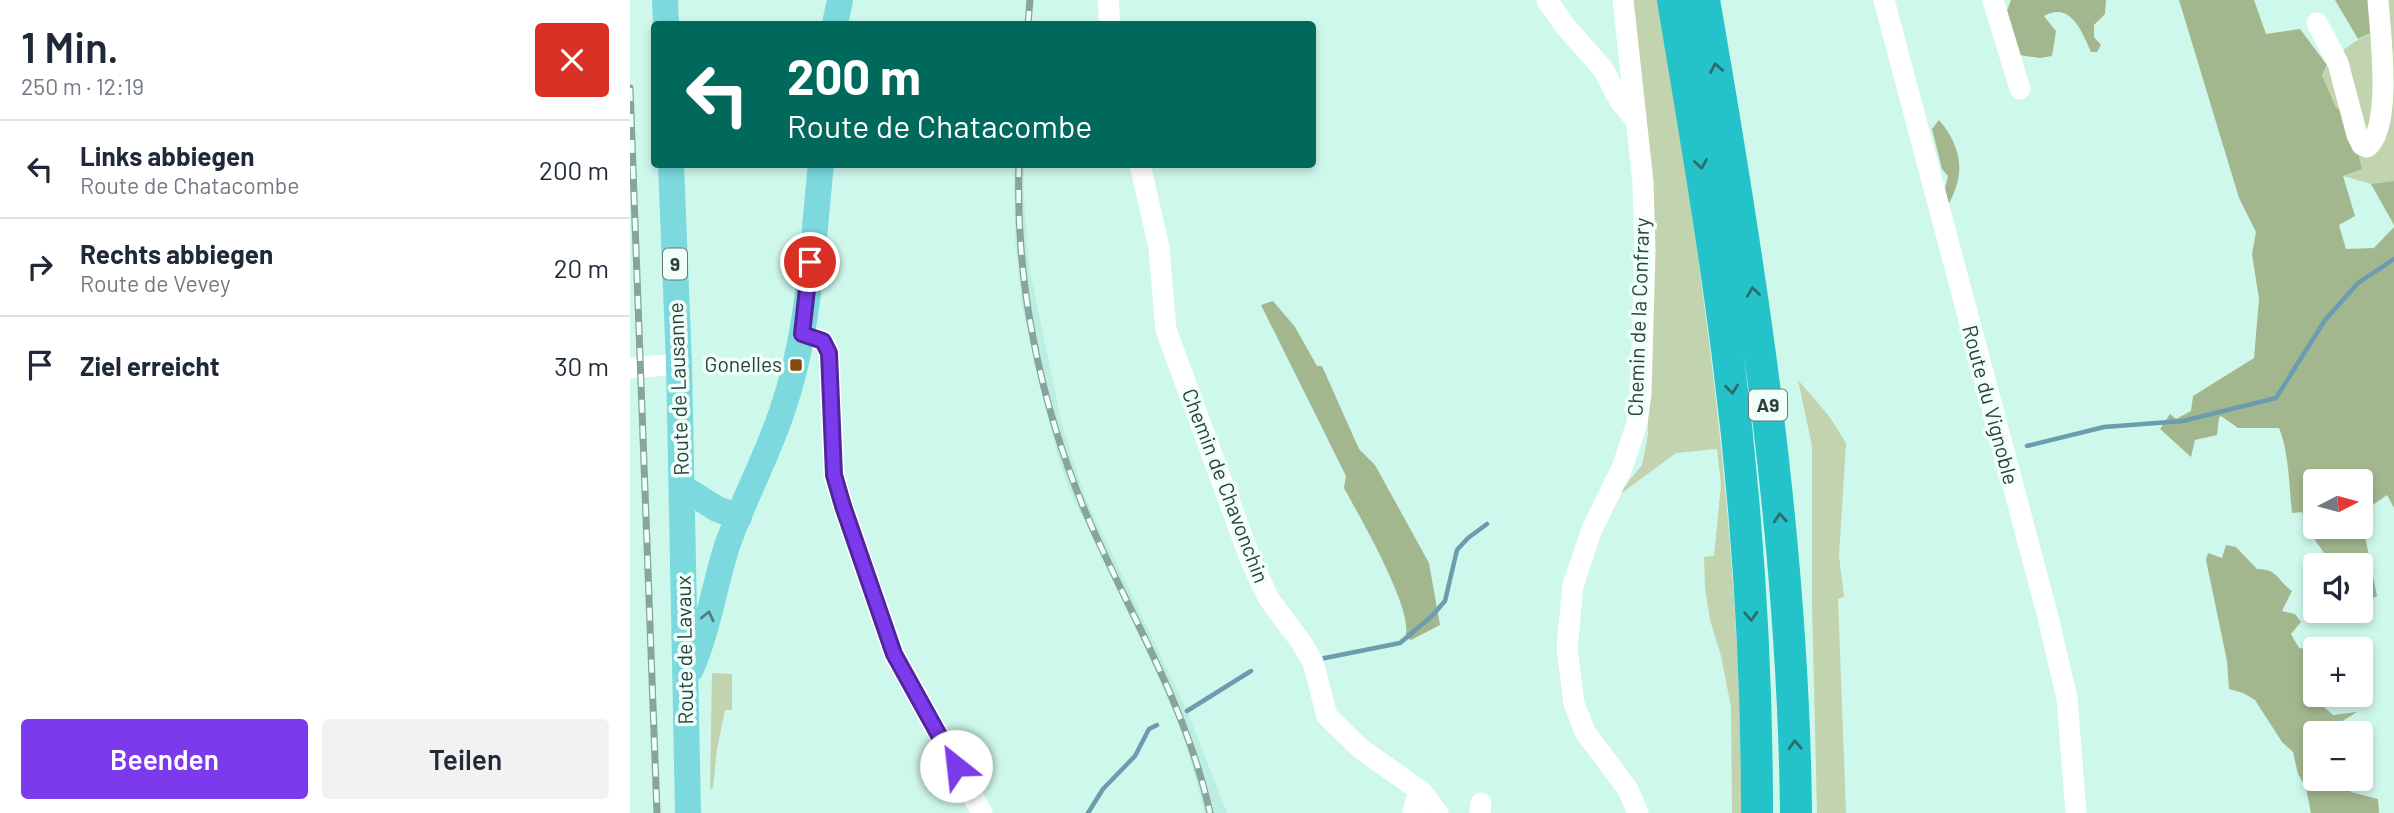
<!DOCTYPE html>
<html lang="de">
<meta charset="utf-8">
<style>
:root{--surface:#fff;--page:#f2f2f3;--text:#1f2937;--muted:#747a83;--line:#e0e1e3;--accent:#7c3aed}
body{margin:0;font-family:Barlow,sans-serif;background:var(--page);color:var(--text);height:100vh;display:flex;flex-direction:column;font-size:26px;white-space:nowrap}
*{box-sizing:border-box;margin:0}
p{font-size:23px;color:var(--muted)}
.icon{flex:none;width:38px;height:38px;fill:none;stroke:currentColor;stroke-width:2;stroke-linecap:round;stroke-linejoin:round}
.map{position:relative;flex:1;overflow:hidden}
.details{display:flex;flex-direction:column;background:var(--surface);width:630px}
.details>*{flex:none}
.guide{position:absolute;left:21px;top:21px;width:665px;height:147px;border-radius:7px;box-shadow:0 4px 10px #0003;background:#00695c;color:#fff;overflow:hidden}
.needle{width:46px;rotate:84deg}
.tools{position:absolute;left:1673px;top:469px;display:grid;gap:14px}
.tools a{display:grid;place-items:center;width:70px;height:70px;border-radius:7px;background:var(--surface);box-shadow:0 4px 10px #0003;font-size:35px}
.pin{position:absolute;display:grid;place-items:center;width:60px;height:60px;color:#fff;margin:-30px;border:4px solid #fff;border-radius:50%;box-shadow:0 2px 7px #0007}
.me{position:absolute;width:77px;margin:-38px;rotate:331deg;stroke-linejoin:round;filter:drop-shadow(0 0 5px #0008)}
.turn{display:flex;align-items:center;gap:24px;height:147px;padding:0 21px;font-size:32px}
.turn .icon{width:91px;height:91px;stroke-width:2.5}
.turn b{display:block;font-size:49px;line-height:60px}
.round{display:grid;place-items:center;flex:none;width:74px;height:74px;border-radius:7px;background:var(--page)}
.summary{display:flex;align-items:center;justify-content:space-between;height:119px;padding:0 21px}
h1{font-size:42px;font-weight:600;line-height:52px}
.action{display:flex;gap:14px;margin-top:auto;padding:14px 21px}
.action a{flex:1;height:80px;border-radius:7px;background:var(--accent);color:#fff;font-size:28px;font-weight:600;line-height:80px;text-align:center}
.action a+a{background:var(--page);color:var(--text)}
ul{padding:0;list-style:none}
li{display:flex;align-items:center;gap:21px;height:98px;padding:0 21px;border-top:2px solid var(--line)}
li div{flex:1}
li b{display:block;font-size:26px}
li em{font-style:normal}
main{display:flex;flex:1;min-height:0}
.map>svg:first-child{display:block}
</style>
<main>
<section class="details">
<div class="summary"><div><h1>1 Min.</h1><p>250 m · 12:19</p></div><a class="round" style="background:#d93025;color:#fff"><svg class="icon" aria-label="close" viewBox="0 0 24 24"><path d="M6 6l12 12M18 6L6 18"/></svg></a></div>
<ul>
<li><svg class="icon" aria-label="left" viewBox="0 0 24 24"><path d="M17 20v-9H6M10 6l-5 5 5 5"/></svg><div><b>Links abbiegen</b><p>Route de Chatacombe</p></div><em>200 m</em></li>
<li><svg class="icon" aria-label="right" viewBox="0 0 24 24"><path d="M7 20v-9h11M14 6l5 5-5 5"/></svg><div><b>Rechts abbiegen</b><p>Route de Vevey</p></div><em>20 m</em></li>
<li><svg class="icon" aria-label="arrive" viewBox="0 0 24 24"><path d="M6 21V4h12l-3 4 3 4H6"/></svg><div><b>Ziel erreicht</b></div><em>30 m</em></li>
</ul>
<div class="action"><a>Beenden</a><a>Teilen</a></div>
</section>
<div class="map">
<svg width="1764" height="813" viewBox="0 0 1764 813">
<rect width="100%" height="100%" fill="#cff8ec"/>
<!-- built -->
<path fill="#bceee1" d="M384,165h10v33l5,68 33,159 23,72 103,216 39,100h-23l-18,-72 -15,-40 -102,-212 -12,-35 -35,-149 -7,-66z"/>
<!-- green -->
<path fill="#c1d4af" d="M997,0h32c43,269 83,540 82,813h-9l-1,-106 -10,-51 -11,-36 -5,-32 -1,-31 10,-1 7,-71 -4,-36 -41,4 -61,45 27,-33 6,-30z
M1742,0h22v181l-23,3 -28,-8 18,-7 -39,-94c9,-19 31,-33 50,-43z
M1168,380l31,36 17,27 -7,113 5,41 -6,2 8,214h-29l-5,-210v-157z
M82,673l20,1v36h-7l-8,39 -4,39 -3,1z"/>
<!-- forest -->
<path fill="#a3b78f" d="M1381,0h95l-1,14 -11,11v12l7,8 -4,7h-6c-9,-20 -20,-51 -47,-36l12,15 -4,25 -12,2 -21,-3 -14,-39z
M1549,0h75l12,34 34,-5 27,36 -5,10 14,33 12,4 14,57 -19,7 12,40 -16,9 7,24 28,-1 20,-21v281l-7,-13 -26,18v-32h-46v46h46v-11l16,80 -11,6 -5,-4v-33h-30c-10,-20 -24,-31 -29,-53l-10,1c-3,-27 -3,-61 -13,-85h-41l-17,-12 -2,2 -2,17 -22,5 -4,17 -31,-28 10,-15 6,5 15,-8 2,-15 61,-38 5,-59 -7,-45 4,-22 -17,-34z
M1705,0h37v32l-14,7z
M1309,120c23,27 27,54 9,85l-4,-12 4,-17 -6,-7 -10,-40z
M1764,181v44l-23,-41z
M643,301l22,26 22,39h5l37,83 16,16 54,98 11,62 -29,15 -6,-3c11,-24 -48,-125 -61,-149l2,-12 -85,-171z
M1596,545l10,2 21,22c21,0 20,11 35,22l-10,20 13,3 6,8 -10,12 8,14 6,1 3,11v18l7,7v10h4l4,11 10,9 24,-3 -16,10 -5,6v5h-21v46h37l-1,13 27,7 1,14h-68l-5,-25 -8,-14 -5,-22 -11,-10 -27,-42 -12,-7 -14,-4 -2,-28 -21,-101 2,-7 14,5z"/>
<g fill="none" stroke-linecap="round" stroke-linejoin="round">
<!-- stream -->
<path stroke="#6b9caf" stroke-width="4.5" d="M1397,446l77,-19 79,-6 93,-23 49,-78 33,-37 36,-24
M690,659l80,-16 32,-27 13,-15 12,-51 11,-12 19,-14
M557,711l64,-40
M458,813l15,-24 32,-33 14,-27 8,-4"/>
<!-- minor -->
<path stroke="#fff" stroke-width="21" d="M478,0l2,24
M917,0l18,26 38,43 17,32 15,18
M993,0l20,182 2,68 -4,144 -4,29 -15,45 -30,61 -19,56 -6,63 7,55 11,29 42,56 11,25
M1254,0l164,617 19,81 9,115
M1363,0l27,89
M1687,23l21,40 19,72 5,10 5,2c26,-19 13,-116 11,-147
M510,164l19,84 7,82 86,233 17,36 32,43 12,20 14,54 34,33 61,43 16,21
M172,334l21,7 6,12 5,122 9,31 51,148 88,159
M0,368l49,-4
M783,813l3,-12 6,-9
M850,813l1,-10"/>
<!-- major -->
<path stroke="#7cdadf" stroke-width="26" d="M35,0l1,24
M205,24l5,-24
M41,164l8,200 9,449
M52,487l35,22 22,8
M61,669c17,-39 23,-82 36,-123 17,-49 43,-94 58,-144 24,-73 28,-160 36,-238"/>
<!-- highway -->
<path stroke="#24c2c9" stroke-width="32" d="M1043,0c20,119 40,238 55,357 19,151 29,304 29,456
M1074,0c47,271 89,537 92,813"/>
<!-- rail casing -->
<g stroke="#86a59c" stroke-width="7">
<path id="rail" d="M398,24l2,-24
M0,88l27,725
M389,164c-4,117 21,239 66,347 43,101 101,193 125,302"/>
</g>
<!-- rail -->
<use href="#rail" stroke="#effffa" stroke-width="4.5" stroke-dasharray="13" stroke-linecap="butt"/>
</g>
<!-- one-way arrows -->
<defs><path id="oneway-chevron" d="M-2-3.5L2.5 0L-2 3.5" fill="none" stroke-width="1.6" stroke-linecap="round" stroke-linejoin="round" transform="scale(1.75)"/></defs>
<g stroke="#2b6e6d">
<use href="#oneway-chevron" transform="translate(1086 68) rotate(-100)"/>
<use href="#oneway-chevron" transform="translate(1071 164) rotate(81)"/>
<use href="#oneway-chevron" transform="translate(1123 292) rotate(-98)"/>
<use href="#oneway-chevron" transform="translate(1102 389) rotate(84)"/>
<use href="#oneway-chevron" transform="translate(1150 518) rotate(-95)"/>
<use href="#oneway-chevron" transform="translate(1121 616) rotate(87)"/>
<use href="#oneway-chevron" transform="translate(1165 745) rotate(-92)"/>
</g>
<use stroke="#4e7e7d" href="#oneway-chevron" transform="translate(78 616) rotate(-77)"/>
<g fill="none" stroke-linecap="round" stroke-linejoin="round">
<!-- route casing -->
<g stroke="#51269a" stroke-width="18">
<path id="route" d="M180,262l-8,72 21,7 6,12 5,122 9,31 51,148 62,112"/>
</g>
<!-- route -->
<use href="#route" stroke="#7c3aed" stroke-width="12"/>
</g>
<!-- markers -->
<rect fill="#874a08" stroke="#effffa" stroke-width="2.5" x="159" y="358" width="14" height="14" rx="3.5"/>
<g text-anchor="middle" stroke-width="7" stroke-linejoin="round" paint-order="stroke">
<!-- shield labels -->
<g fill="#effffa" stroke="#697974" stroke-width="2">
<rect x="33" y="248.5" width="24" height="31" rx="5"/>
<rect x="1119" y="389.5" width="38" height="31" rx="5"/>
</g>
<g font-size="19" font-weight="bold" fill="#2f403b">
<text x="45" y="271">9</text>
<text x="1138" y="412">A9</text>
</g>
<!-- street labels -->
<g font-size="21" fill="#2f403b" stroke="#effffa">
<text transform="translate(1009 317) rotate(-88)" y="7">Chemin de la Confrary</text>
<text transform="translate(49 389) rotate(-92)" y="7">Route de Lausanne</text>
<text transform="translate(1360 405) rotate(75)" y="7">Route du Vignoble</text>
<text transform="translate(595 486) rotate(69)" y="7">Chemin de Chavonchin</text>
<text transform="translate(55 650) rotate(-91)" y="7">Route de Lavaux</text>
</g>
<!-- poi labels -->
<g font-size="21" fill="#2f403b" stroke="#effffa" text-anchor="end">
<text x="152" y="372">Gonelles</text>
</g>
</g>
</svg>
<div class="tools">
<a><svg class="needle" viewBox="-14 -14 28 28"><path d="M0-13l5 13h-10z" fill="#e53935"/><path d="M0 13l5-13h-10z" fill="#747a83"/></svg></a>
<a><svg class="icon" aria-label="sound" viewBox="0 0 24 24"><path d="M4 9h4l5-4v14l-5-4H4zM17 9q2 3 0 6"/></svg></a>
<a>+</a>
<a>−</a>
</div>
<div class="pin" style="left:180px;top:262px;background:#d93025"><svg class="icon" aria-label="arrive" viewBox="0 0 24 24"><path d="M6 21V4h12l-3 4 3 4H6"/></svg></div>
<svg class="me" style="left:326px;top:766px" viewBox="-20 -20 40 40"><circle r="19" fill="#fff"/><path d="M0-13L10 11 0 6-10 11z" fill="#7c3aed"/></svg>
<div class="guide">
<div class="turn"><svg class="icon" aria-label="left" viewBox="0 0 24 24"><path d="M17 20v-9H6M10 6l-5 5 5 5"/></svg><div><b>200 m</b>Route de Chatacombe</div></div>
</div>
</div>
</main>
